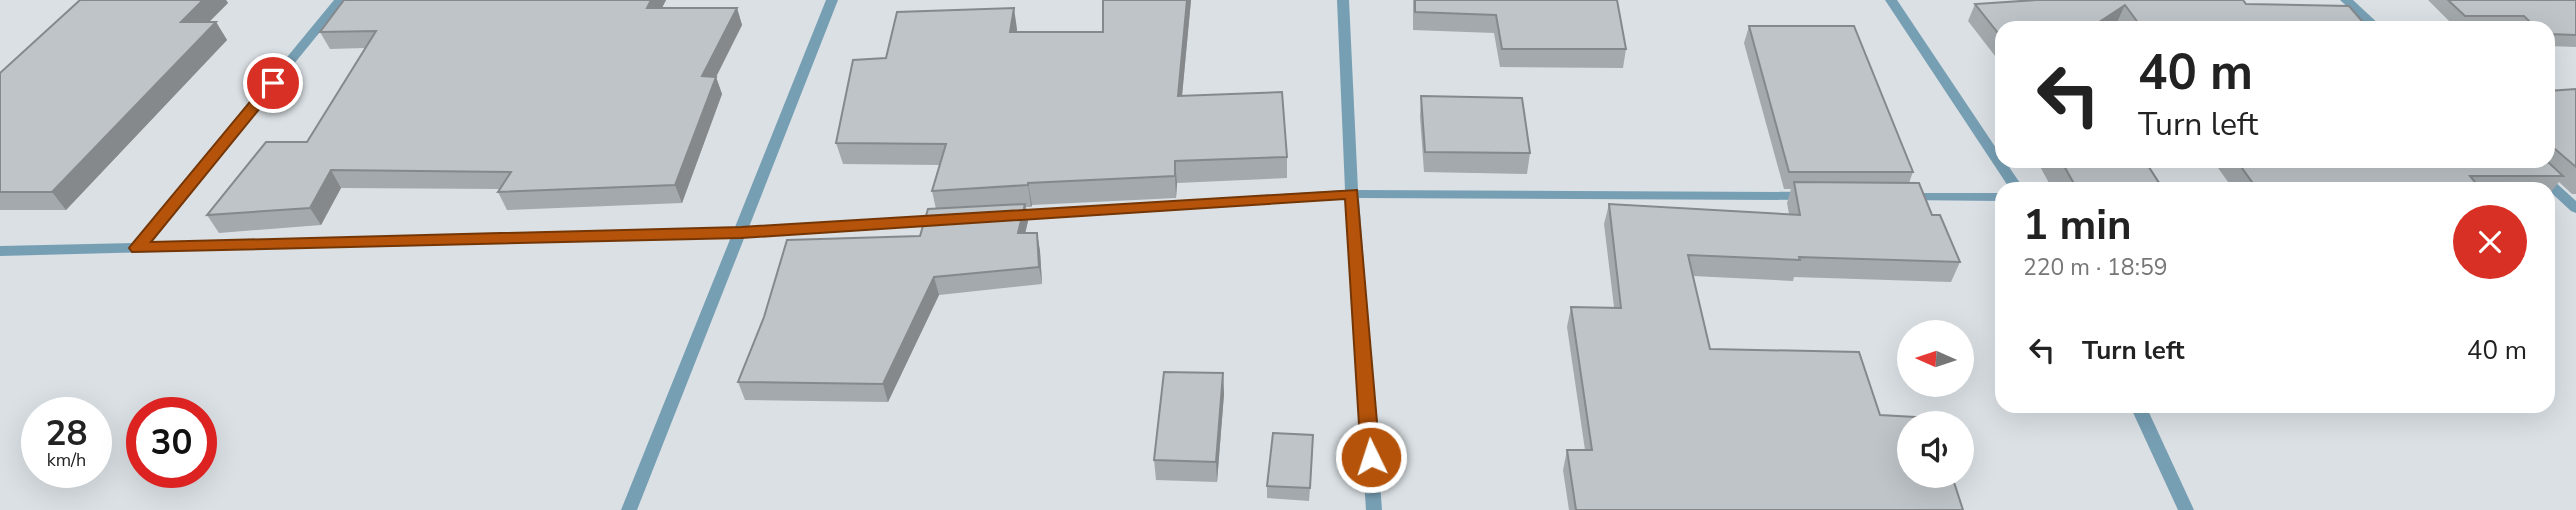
<!DOCTYPE html>
<meta charset="utf-8">
<style>
:root{--surface:#fff;--page:#f6f6f6;--text:#222;--muted:#767676}
body{margin:0;font-family:"Nunito Sans",sans-serif;background:var(--page);color:var(--text);height:100vh;display:flex;flex-direction:column;font-size:26px;white-space:nowrap}
*{box-sizing:border-box;margin:0}
p{font-size:23px;color:var(--muted)}
.icon{flex:none;width:38px;height:38px;fill:none;stroke:currentColor;stroke-width:2;stroke-linecap:round;stroke-linejoin:round}
.map{position:relative;flex:1;overflow:hidden}
.drawer{position:absolute;left:1995px;top:182px;width:560px;height:231px;display:flex;flex-direction:column;background:var(--surface);border-radius:21px;box-shadow:0 7px 28px #0002}
.drawer>*{flex:none}
.top-card{position:absolute;left:1995px;top:21px;width:560px;height:147px;border-radius:21px;box-shadow:0 7px 28px #0002;background:#fff;color:var(--text);overflow:hidden}
.needle{width:46px;rotate:273deg}
.fabs{position:absolute;left:1897px;top:320px;display:grid;gap:14px}
.fabs a{display:grid;place-items:center;width:77px;height:77px;border-radius:50%;background:var(--surface);box-shadow:0 7px 28px #0002;font-size:35px}
.speed{position:absolute;left:21px;top:397px;display:flex;gap:14px;font-size:35px;font-weight:700;text-align:center}
.speed>*{display:grid;place-content:center;width:91px;height:91px;border-radius:50%;background:var(--surface);box-shadow:0 7px 28px #0002;line-height:1}
.speed small{font-size:18px;font-weight:400}
.speed .limit{border:10px solid #d22;background:#fff;color:#111}
.pin{position:absolute;display:grid;place-items:center;width:60px;height:60px;color:#fff;margin:-30px;border:4px solid #fff;border-radius:50%;box-shadow:0 2px 7px #0007}
.me{position:absolute;width:77px;margin:-38px;rotate:356deg;stroke-linejoin:round;filter:drop-shadow(0 0 5px #0008)}
.turn{display:flex;align-items:center;gap:24px;height:147px;padding:0 28px;font-size:32px}
.turn .icon{width:91px;height:91px;stroke-width:2.5}
.turn b{display:block;font-size:49px;line-height:60px}
.round{display:grid;place-items:center;flex:none;width:74px;height:74px;border-radius:37px;background:var(--page)}
.overview{display:flex;align-items:center;justify-content:space-between;height:119px;padding:0 28px}
h1{font-size:42px;font-weight:700;line-height:52px}
ul{padding:0;list-style:none}
li{display:flex;align-items:center;gap:21px;height:98px;padding:0 28px}
li div{flex:1}
li b{display:block;font-size:26px}
li em{font-style:normal}
.map>svg:first-child{display:block}
</style>
<div class="map">
<svg width="2576" height="510" viewBox="0 0 2576 510">
<rect width="100%" height="100%" fill="#dae0e4"/>
<g fill="none" stroke-linecap="round" stroke-linejoin="round">
<!-- minor -->
<path fill="#779fb4" fill-rule="evenodd" d="M334,0h12l-197,242 586,-15 91,-227h12l-89,227 194,-12 7,5 -7,5 -198,11 -108,274h-16l110,-273 -731,19v-10l134,-3z
M1337,0h12l9,190 449,2 7,4 -7,4 -448,-2 23,312h-16l-20,-311 -337,22 -7,-5 7,-5 336,-21z
M2340,0h13l30,28h-13z
M2517,161h15l44,40v12l-5,-2z
M1907,193h95v8l-100,-1 -2,-3z"/>
<!-- tertiary -->
<path fill="#779fb4" fill-rule="evenodd" d="M1885,0h12l105,157v4h3l19,28h-14z
M2130,406h16l48,104h-16z"/>
</g>
<!-- wall -->
<path fill="#a3a9ac" d="M80,0h146l2,3 -19,19h7l11,18 -161,170h-66v-137z
M344,0h322l-4,8h75l5,17 -26,52 6,17 -40,109 -175,7 -9,-18 2,-3 -159,-1 -20,37 -102,8 -12,-18 100,-73 58,-94 -35,1 -10,-17z
M1191,0l-9,96 105,61v21l-110,5 -1,15 -144,7 -1,2h-5l2,14 -3,12h12l3,18 2,33 -103,11 -51,107 -143,-2 -7,-18 182,-146 16,-27 -4,-18 8,-26 -97,-1 -7,-21 50,-85 131,-29v3h86z
M1413,0h204l9,49 -3,19 -123,-1 -6,-34 -81,-3z
M2428,0h148v47l-28,-1v-18h-92z
M1975,4h271l122,24h-247l-4,-6 -115,6v37l-34,-44z
M1749,26l164,146 -4,11 23,32 28,47 -9,20 -157,-5 -1,4 -100,-5 17,73 170,66 83,95h-394l-6,-40 4,-20h18l-18,-123 4,-20h43l-10,-83 5,-20 180,10 -2,-11 4,-14h-7l-40,-146z
M2576,89v105h-4l-13,-12 -10,12 -1,-5h-315l-17,-24 3,-4h329v-70z
M1421,96l109,57 -3,21 -103,-2 -4,-55z
M2037,161h108l18,28h-105l-3,-6h-6z
M1223,373l1,21 -7,88 -61,-2 -2,-20z
M1313,448l-4,53 -42,-3v-12z"/>
<!-- shaded-wall -->
<path fill="#85898c" d="M203,0h23l2,3 -36,36 -11,-17z
M651,0h15l-13,25 -6,-17z
M1187,0h4l-11,117 -2,-21z
M2125,5l-8,17 -9,6h-18z
M737,8l5,17 -26,52 6,17 -40,109 -7,-18 27,-109z
M1014,8l3,21 -4,24 -3,-21z
M216,22l11,18 -161,170 -14,-18z
M1175,161l2,22 -1,15 -1,-22z
M331,170l10,18 -20,37 -11,-17z
M1028,183l4,22 -1,2 -3,-22z
M1025,204l3,17 -7,30 -3,-18z
M1037,233l3,18 2,33 -3,-17z
M934,277l5,18 -51,107 -5,-18z
M1223,373l1,21 -7,88 -1,-20z"/>
<!-- building -->
<path fill="#bec4c8" stroke="#85898c" stroke-width="2" d="M80,0h123l-22,22h35l-164,170h-52v-119z
M344,0h307l-4,8h90l-35,68 14,1 -41,108 -177,7 13,-20 -180,-2 -21,38 -103,7 59,-73h41l69,-111 -56,1z
M1103,0h84l-9,96 104,-4 5,65 -112,4v15l-147,7v2l-96,6 14,-47 -110,-1 17,-83 33,-2 11,-46 117,-4 -4,24h93z
M1415,0h202l9,49h-124l-6,-34 -81,-3z
M2036,0h207l3,4 103,2 19,22h-226l-17,-23 -35,23h-88v10l-27,-34z
M2448,0h128v35l-28,-1v-6h-12l-12,-12h-59z
M1749,26h105l59,146h-124z
M2576,89v78l-28,-24v-52z
M1421,96l101,2 8,55 -105,-1z
M2055,161h90l18,28h-86l-13,-23 -6,-1z
M2237,161h310l16,15h-93l11,13h-224z
M1794,182l125,1 13,32h8l20,47 -161,-5 1,3 -112,-5 22,94 149,3 21,63 53,3 2,6h-26v52h43l11,34h-387l-9,-60h25l-21,-143 50,1 -12,-104 191,11z
M1025,204l-7,29h19l2,34 -105,10 -51,107 -145,-2 26,-65 23,-77 133,-4 8,-27z
M1164,372l59,1 -7,89 -62,-2z
M1273,433l40,2 -3,53 -43,-2z"/>
<!-- route -->
<path fill="#b45309" stroke="#753606" stroke-width="2" d="M273,78l5,2v6l-127,156 590,-15 616,-37 23,267 -3,5 -6,3 -7,-3 -3,-5 -16,-258 -604,39 -609,14 -3,-4 3,-4 136,-164z"/>
</svg>
<div class="fabs">
<a><svg class="needle" viewBox="-14 -14 28 28"><path d="M0-13l5 13h-10z" fill="#e53935"/><path d="M0 13l5-13h-10z" fill="#767676"/></svg></a>
<a><svg class="icon" aria-label="sound" viewBox="0 0 24 24"><path d="M4 9h4l5-4v14l-5-4H4zM17 9q2 3 0 6"/></svg></a>
</div>
<div class="speed"><div>28<small>km/h</small></div><div class="limit">30</div></div>
<div class="pin" style="left:273px;top:83px;background:#d93025"><svg class="icon" aria-label="arrive" viewBox="0 0 24 24"><path d="M6 21V4h12l-3 4 3 4H6"/></svg></div>
<svg class="me" style="left:1371px;top:457px" viewBox="-20 -20 40 40"><circle r="17" fill="#b45309" stroke="#fff" stroke-width="3"/><path d="M0-11L8 9 0 5-8 9z" fill="#fff"/></svg>
<div class="top-card">
<div class="turn"><svg class="icon" aria-label="left" viewBox="0 0 24 24"><path d="M17 20v-9H6M10 6l-5 5 5 5"/></svg><div><b>40 m</b>Turn left</div></div>
</div>
<section class="drawer">
<div class="overview"><div><h1>1 min</h1><p>220 m · 18:59</p></div><a class="round" style="background:#d93025;color:#fff"><svg class="icon" aria-label="close" viewBox="0 0 24 24"><path d="M6 6l12 12M18 6L6 18"/></svg></a></div>
<ul>
<li><svg class="icon" aria-label="left" viewBox="0 0 24 24"><path d="M17 20v-9H6M10 6l-5 5 5 5"/></svg><div><b>Turn left</b></div><em>40 m</em></li>
</ul>
</section>
</div>
